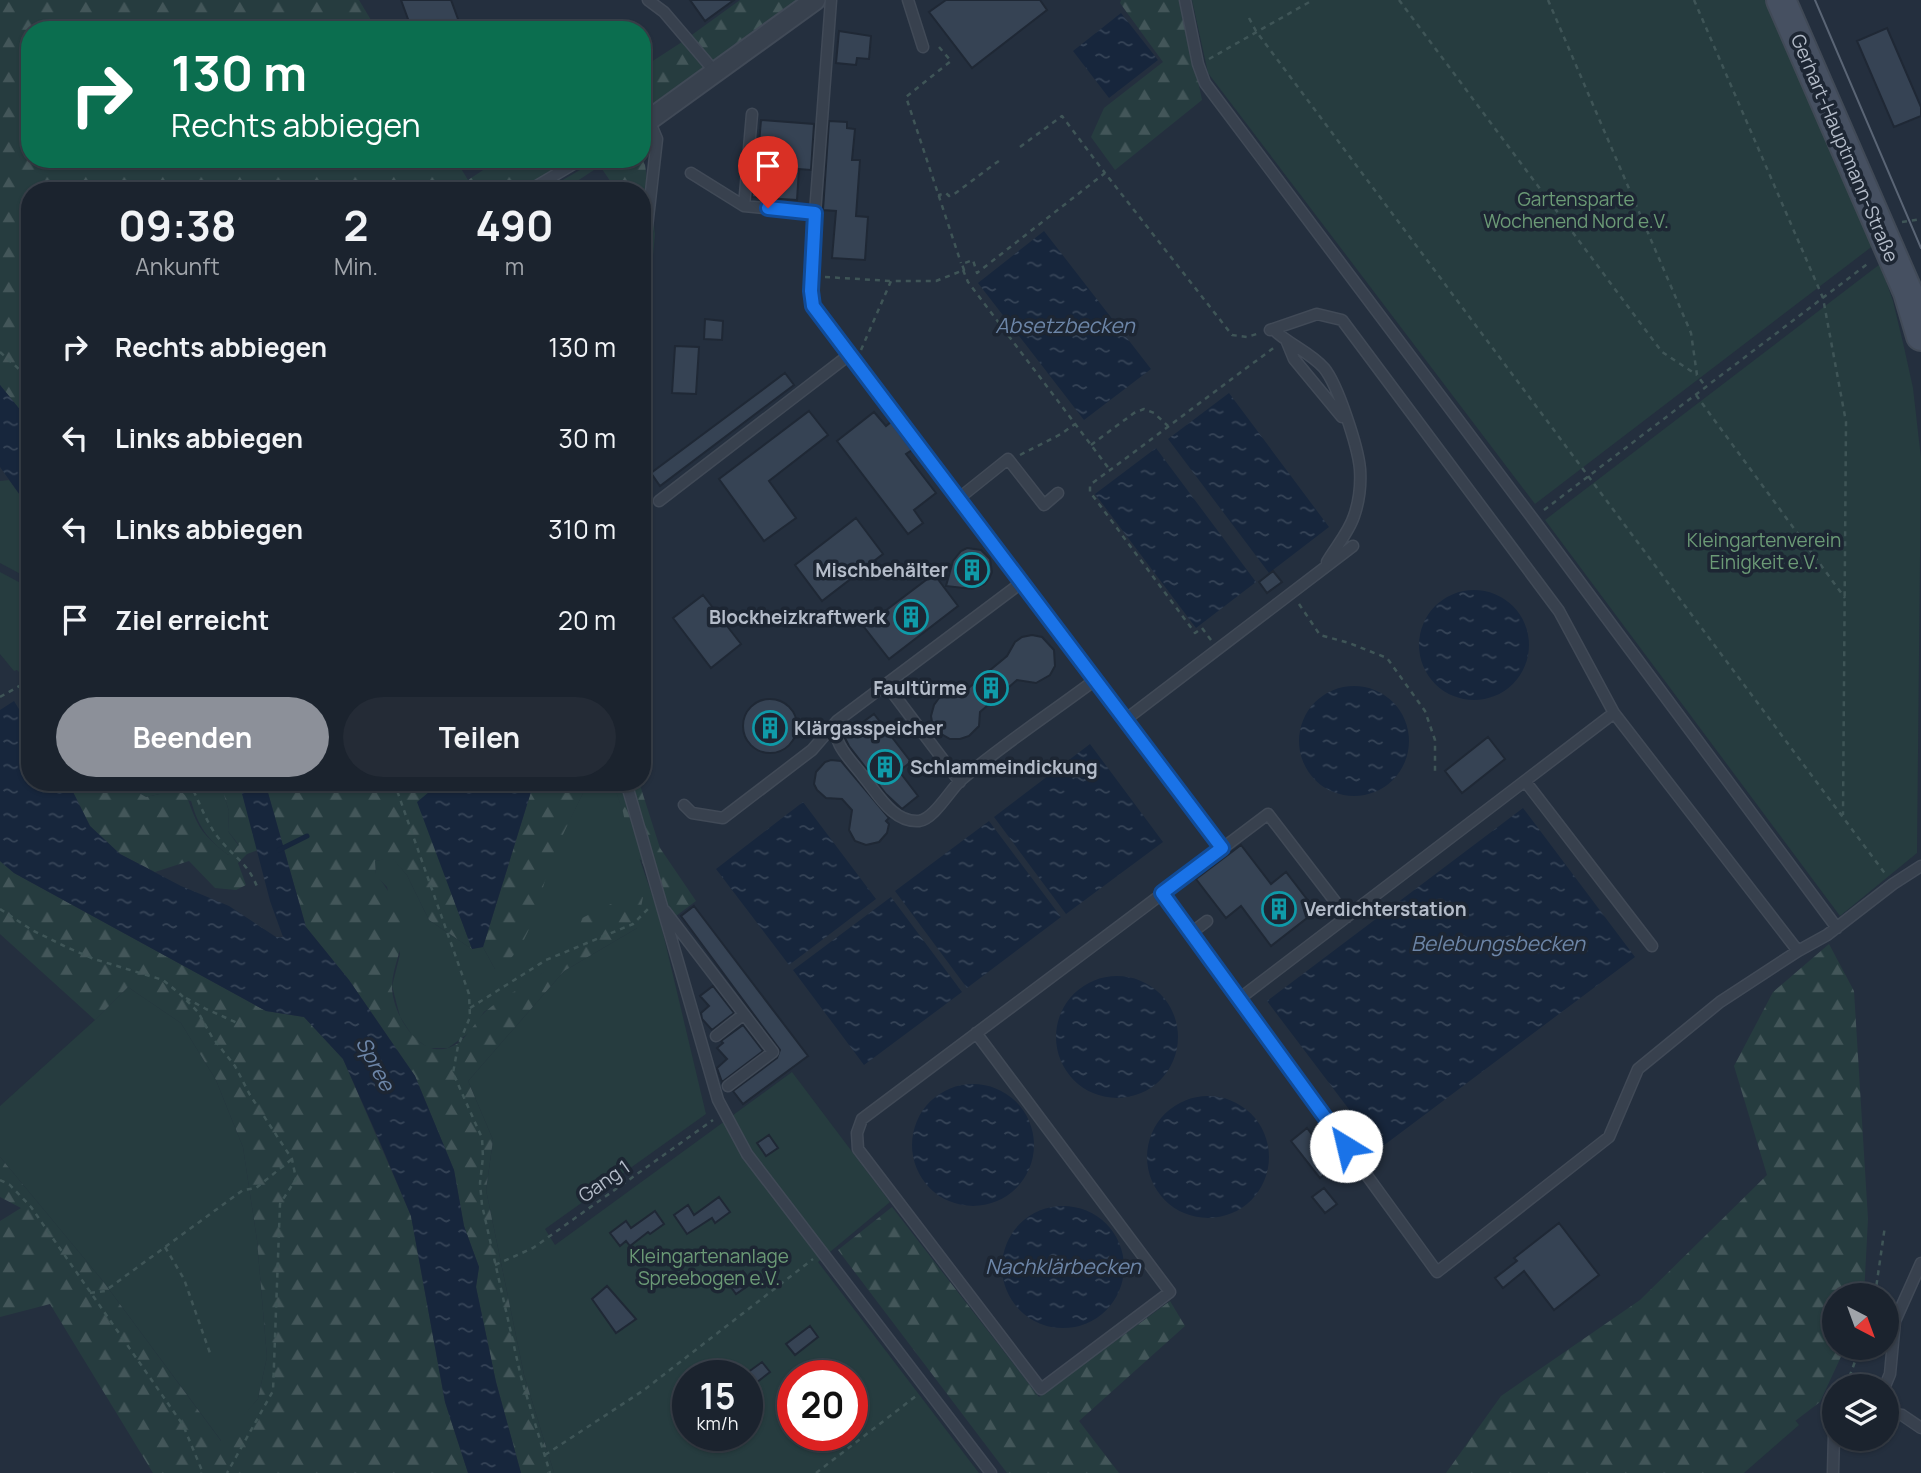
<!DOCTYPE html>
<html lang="de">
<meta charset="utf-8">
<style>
:root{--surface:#1b232e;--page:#242b36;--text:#f1f3f6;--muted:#a0a4aa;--line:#39404a;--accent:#8c9099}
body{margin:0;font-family:Manrope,sans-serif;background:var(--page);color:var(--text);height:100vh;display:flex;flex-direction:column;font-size:26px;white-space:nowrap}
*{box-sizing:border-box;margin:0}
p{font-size:23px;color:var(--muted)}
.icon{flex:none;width:38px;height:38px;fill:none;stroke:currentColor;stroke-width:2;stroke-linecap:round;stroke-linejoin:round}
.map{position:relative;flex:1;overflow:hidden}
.side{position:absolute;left:21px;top:182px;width:630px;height:609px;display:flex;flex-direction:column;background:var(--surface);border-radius:28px;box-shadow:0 2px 5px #0004,0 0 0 2px var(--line)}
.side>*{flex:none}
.banner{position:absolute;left:21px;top:21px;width:630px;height:147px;border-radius:28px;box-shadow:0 2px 5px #0004,0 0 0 2px var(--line);background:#0b6e4f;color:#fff;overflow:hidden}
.needle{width:46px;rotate:139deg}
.tools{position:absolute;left:1822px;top:1283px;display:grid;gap:14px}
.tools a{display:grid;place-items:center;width:77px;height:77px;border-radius:50%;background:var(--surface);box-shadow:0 2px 5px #0004,0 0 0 2px var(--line);font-size:35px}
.speed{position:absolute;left:672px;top:1360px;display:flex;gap:14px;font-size:35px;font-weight:700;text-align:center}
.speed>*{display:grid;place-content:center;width:91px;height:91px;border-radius:50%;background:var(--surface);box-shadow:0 2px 5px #0004,0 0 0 2px var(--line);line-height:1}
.speed small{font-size:18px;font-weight:400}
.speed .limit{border:10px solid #d22;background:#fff;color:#111}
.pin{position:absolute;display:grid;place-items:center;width:60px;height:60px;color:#fff;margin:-72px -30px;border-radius:50% 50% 50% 0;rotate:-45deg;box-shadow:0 0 7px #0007}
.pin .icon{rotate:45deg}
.me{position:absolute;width:77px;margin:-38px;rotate:324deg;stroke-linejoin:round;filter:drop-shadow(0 0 5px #0008)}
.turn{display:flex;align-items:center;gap:24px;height:147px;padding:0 35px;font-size:32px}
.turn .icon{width:91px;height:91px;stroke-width:2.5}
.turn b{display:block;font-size:49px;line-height:60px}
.eta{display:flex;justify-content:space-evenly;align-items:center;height:119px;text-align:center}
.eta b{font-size:42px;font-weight:700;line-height:49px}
.cta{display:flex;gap:14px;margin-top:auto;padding:14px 35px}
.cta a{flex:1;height:80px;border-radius:42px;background:var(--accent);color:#fff;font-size:28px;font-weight:700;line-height:80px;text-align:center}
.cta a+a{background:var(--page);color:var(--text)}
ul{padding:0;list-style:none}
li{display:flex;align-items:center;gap:21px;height:91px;padding:0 35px}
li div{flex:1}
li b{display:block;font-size:26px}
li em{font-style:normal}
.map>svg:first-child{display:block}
</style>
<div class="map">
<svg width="1921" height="1473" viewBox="0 0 1921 1473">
<defs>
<pattern id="forest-firs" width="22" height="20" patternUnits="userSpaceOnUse" patternTransform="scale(1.75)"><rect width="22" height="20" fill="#263c3f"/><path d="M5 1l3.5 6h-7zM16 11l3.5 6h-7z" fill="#435659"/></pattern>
<pattern id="water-ripples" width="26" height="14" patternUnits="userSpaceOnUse" patternTransform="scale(1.75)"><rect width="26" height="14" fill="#17263c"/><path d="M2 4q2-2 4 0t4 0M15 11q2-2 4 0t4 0" fill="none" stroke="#364457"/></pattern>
</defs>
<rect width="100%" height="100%" fill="#242f3e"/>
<!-- green -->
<path fill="#263c3f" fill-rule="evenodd" d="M1192,0h576l106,245 -339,259 -327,-431z
M1880,264l13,37 11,46 9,41 8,70 -4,395 -77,63 -295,-396z
M9,480l21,29v70l-30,-16v-82z
M0,572l30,16v87l-5,3 -8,-8 -3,1 -14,-17z
M120,782h100l9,29 -1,20 11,15 -11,9c-21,-16 -30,-29 -37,-54l-31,-7 -14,3z
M583,782h30l45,130 48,202 -161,115 10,16 237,-173 98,130 -72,60 161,211h-425l-30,-98 -38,-185 7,-50 -25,-59 96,-110 73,-43 -59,9 -15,23 -79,52 -12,19 -24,17h-20l-15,-11 -13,-20 -8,-31 8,-32 -13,-67 -11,-11 -1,-15 17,-4 15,18 22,45 43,29 11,-2 12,22 88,-176zM688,1376h59v59h-59zM793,1376h59v59h-59z
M128,987l53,36 35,57 27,67 14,93 10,117 -9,42 -36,43 -120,-162 -102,-123v-51l95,-86z
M1787,1410l12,15 -55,48h-40z"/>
<!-- forest -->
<path fill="url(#forest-firs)" d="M0,0h359l18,30h-347v129h425l13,21 32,-21h70l-51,32h-489v231l-30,-37z
M740,0h58l-156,115v-47l40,-26z
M1121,0h60l21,100 -87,70 -24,-33 13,-29 59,-46 -43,-59z
M599,159h43l3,6 10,69 -13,140v-183h-25l-17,-25 -38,25h-12l-1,-3z
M68,782h52l26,15 14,-3 1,-10c31,8 24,13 36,38 6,13 20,24 31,33l11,-10 -11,-14 1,-20 -9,-29h19l19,68 -11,4 -9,9 8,22 -10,5 -21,-2 -26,-27 -34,11 -35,-18 -30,-28z
M265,782h176l-23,20 54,147 -43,-29 -22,-45 -15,-17 -17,3 1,14c11,12 25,35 26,52 2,20 -9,38 -10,58 -1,25 25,73 56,63 18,-5 26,-26 38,-37 10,-9 24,-16 35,-24 32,-22 52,-28 61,-69l37,-18 24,-3 -6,31 -73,43 -96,110 25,59 -7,50 38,185 30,98h-33l-25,-91 -20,-95 3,-20 -15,-41 -10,-56 -39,-94 -66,-96 -43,-53z
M534,782h49v11c-10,21 -21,42 -30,64 -14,34 -21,97 -58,112l-12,-22z
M613,782h26l21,66 36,53 -20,15 -2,14 -33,-70 -9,-5 -9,-43z
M0,861l14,12 252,138 38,6 39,42 68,157 34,186 23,71h-315l-103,-169 -50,13v-96l21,-13 -21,-11v-40l102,123 119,161 37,-42 9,-42 -10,-117 -14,-93 -27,-67 -35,-57 -53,-36 -33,33 -95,-86z
M1829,944l25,47 14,228 -4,76h-30v53h11l-25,54 -93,71h-281l55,-77 139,-96 127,-125 -33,-109 39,-74z
M892,1207l147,190 131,-96 15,25 -106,95 40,52h-112l-169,-223z"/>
<!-- water -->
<path fill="url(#water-ripples)" d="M1121,13l37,47 -49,38 -36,-47z
M1044,231l107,138 -67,51 -106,-137z
M0,385l30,37v87l-30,-42z
M1229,393l100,134 -60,46 -101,-134z
M1156,448l100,134 -60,46 -101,-134z
M1419 645a55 55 0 1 1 110 0a55 55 0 1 1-110 0Z
M1299 741a55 55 0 1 1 110 0a55 55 0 1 1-110 0Z
M14,701l16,26v55h38l22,44 30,28 61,32 48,20 47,31h7l-13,-36 -31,-119h26l41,145 43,53 66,96 39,94 10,56 15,41 -3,20 20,95 25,91h-53l-23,-71 -34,-186 -32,-76 -36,-81 -39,-42 -38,-6 -252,-138 -14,-12v-151z
M1090,744l73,98 -97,72 -72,-97z
M441,782h93l-51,165 -11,2 -55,-147z
M803,802l73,97 -87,66 -73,-96z
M1523,808l112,149 -256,192 -112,-148z
M989,821l72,96 -94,71 -72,-97z
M891,897l71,95 -98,73 -71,-95z
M1056 1037a61 61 0 1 1 122 0a61 61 0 1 1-122 0Z
M912 1145a61 61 0 1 1 122 0a61 61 0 1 1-122 0Z
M1147 1157a61 61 0 1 1 122 0a61 61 0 1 1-122 0Z
M1002 1267a61 61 0 1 1 122 0a61 61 0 1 1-122 0Z"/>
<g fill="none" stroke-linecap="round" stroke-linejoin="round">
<!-- stream -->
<path stroke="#17263c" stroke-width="5" d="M279,850l28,-14"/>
</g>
<!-- building -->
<path fill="#364354" stroke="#1f2835" stroke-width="2" d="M401,0h50l11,30h-50z
M690,0h44l-29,21z
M946,0h94l7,10 -75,58 -43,-56z
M1887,28l34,79v9l-27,11 -37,-86z
M839,31l32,5 -2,23 -12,-1 -1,7 -20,-2z
M761,120l53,4 -3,46 -12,-1 -2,31 -45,-3 3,-30h2z
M829,121l18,1v6l8,1 -3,31h8l-4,56 12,1 -3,43 -33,-2 4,-47 -13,-1z
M705,319l18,2 -1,19 -18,-1z
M675,346l24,1 -3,47 -24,-1z
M785,373l9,12 -134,101 -9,-13z
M809,411l19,24 -59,46 27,37 -32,23 -45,-62z
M874,412l12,14 5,-4 21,28 -6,4 30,39 -22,17 9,13 -15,11 -71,-93z
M856,518l27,36 -61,47 -27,-36z
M967,548l14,2 9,9 2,13 -3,7 -4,5 -13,5 -26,-3 7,-25 8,-10z
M1273,571l9,11 -15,11 -8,-11z
M934,574l24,32 -69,53 -25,-32z
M703,595l38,49 -30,24 -38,-50z
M1032,635l10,2 12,13 1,16 -5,9 -14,8 -19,-3 -37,32 -1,14 -10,10 -9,3h-10l-12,-7 -6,-10 -1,-6 3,-11 5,-7 10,-6 17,-2 41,-34 8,-14 7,-5z
M743 726a27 27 0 1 1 54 0a27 27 0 1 1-54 0Z
M874,714l37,48 -12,9 19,25 -16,13 -16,-15 -37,-48 -5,-10z
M1488,737l17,22 -43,34 -17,-22z
M831,760l10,1 48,57 -3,3 3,3 -2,9 -8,9 -13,3 -11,-4 -6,-11 3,-20 -10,-11 -16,-1 -9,-8 -3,-6 2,-12 9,-10z
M1241,845l30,39 15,-12 30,39 -45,35 -30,-40 -15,12 -30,-39z
M694,906l114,150 -65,48 -10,-13 44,-33 3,-8 -99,-134z
M713,986l21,27 -22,17 -10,-11 -1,-6 8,-7 -9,-10z
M743,1025l20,26 -41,31 -5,-14 10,-9 -10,-11 6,-5 -2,-2z
M1307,1128l29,38 -16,12 -29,-37z
M769,1135l9,13 -12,8 -9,-13z
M1324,1188l13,16 -12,9 -13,-16z
M719,1197l11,15 -15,11 -3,-5 -25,16 -13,-19 14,-10 6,10z
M655,1211l9,13 -14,10 -2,-2 -18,14 -4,-5 -6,5 -10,-13 16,-12 5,7z
M1559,1223l40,52 -45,35 -30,-39 -21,17 -8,-10 22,-17 -3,-3z
M743,1271l9,12 -16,11 -8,-11z
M607,1286l29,33 -20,14 -24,-34z
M810,1326l8,11 -23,18 -9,-11z
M762,1362l8,10 -23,18v-17z"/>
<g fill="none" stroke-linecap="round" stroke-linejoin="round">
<!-- lane casing -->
<g stroke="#414a57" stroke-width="13">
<path id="lane" d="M648,0l16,12 52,61
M831,0l-16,213 -4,78 2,15 409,542
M908,0l15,47
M1185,0l13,64 7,19 328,436 304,409
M691,173l53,33 71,7
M528,191l54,-32
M744,206l8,-92
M642,271l15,-132 -8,-19 -3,2
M1273,329c15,15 37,23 51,39 14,17 34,79 36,101 1,15 -1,33 -6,47 -5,16 -19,32 -27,46
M1270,330l47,-16 25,6 217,291 55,102
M1287,342l7,17 48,58
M958,499l50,-40 36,46 14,-12
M659,501l190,-146
M886,684l74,98
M1125,720l228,-174
M837,721c-7,21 14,39 26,55 15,18 30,47 56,45 15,-2 31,-31 42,-41 41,-35 90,-67 134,-100
M1525,781l127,165
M626,782l92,318 29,54 244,319
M684,805l8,8 31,5 89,-68 25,-29 184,-138
M1162,893l275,379 172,-135 29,-68 82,-67 78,-51 29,-16 66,-51 28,-18
M665,911l108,141 -45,34
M1191,933l16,-12
M1239,999l375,-286 184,238
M976,1033l194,259 -129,97 -183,-240 -1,-16 5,-14c135,-101 271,-203 406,-305l79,103
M716,1036l28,-22
M1885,1386l5,-12 5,-53 26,-58
M1886,1413l16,2 19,13
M1833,1473l1,-39"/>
</g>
<!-- street casing -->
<g stroke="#414a57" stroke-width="23">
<path id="street" d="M649,120l166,-120"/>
</g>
<!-- secondary casing -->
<g stroke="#414a57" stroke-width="32">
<path id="secondary" d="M1781,0l127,292 13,44"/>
</g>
<!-- path -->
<path stroke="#3f5557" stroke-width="2.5" stroke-dasharray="5 5" stroke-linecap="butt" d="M1399,0l263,352 35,23
M1548,0l143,333 6,42 9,12
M1694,0l129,298 23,124 -3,393
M1249,18l7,13 630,844
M939,47l12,14 -45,36 55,166
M1209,59l104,-59
M1020,147l42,-31 43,57
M940,197l-1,-2 7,-2 3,3 4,-1 47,-35
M1902,222l19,-3
M963,270l5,12 142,188
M825,277l66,4
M861,350l30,-69h45l28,-11 -2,-6 11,-4 4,13 128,-100 127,162 15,2 13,-4
M0,352l30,27
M1696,395l149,203
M1091,445l43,-32 10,-4 10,4 14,13
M1020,455l41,-21 14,-10
M1544,510l326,-248
M1299,604l21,31 29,8 38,15 38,53 10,29v31
M1211,640l-9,-12 -7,5 -105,-141v-7l186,-139
M0,697l30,-17
M189,782c11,20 17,42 32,59 17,20 27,22 37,48
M394,782l75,212 1,23 -12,29 -5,27 29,65 1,19 -3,26 2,22 39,172 29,96
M0,909l32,21 34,17 28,12 69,21 17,14 18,18 14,25 23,29 15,29 42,64 4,20 -16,25 -7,187 -46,82
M186,998l20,11 36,16
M470,1008l76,-48 87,-36 16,-16
M0,1180l10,5 21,22 152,218 20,48
M165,1247l19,32 27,77
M495,1265l38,-17 180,-128
M90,1293l15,-2 138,-101 13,-2 36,-29
M1875,1295l10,-69
M1846,1386l14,-38
M545,1455l99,-65 169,-131
M816,1473l100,-77"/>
<!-- lane -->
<use href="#lane" stroke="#38414e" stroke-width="10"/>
<!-- street -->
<use href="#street" stroke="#38414e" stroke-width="19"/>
<!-- secondary -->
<use href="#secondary" stroke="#465061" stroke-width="28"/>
<!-- tram -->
<path stroke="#5a6575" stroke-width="2" d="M1815,0l106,248"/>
</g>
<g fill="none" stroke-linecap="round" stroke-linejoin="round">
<!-- route casing -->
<g stroke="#114b97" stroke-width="18">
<path id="route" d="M768,208l47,5 -4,78 2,15 409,542 -60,45 184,253"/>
</g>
<!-- route -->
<use href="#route" stroke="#1a73e8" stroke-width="12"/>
</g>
<!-- icons -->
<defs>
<g id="building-ring" transform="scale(1.75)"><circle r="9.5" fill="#1d2633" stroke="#0f9aa8" stroke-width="1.5"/><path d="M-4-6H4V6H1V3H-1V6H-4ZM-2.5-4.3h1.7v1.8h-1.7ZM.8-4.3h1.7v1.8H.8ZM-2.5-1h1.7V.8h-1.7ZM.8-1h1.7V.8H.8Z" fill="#0f9aa8"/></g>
</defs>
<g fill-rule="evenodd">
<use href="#building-ring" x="972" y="570"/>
<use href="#building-ring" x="911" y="617"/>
<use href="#building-ring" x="991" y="688"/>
<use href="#building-ring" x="770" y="728"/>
<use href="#building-ring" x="885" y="767"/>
<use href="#building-ring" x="1279" y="909"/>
</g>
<g text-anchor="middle" stroke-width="7" stroke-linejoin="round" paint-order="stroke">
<!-- street labels -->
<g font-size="19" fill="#b4bcc9" stroke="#1d2633">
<text transform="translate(1845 148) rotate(67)" y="7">Gerhart-Hauptmann-Straße</text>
<text transform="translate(604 1181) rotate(-35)" y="7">Gang 1</text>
</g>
<!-- park labels -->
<g font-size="19" fill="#6b9a76" stroke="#1d2633">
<text x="1576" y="206">Gartensparte<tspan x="1576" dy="22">Wochenend Nord e.V.</tspan></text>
<text x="1764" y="547">Kleingartenverein<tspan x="1764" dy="22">Einigkeit e.V.</tspan></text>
<text x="709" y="1263">Kleingartenanlage<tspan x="709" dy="22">Spreebogen e.V.</tspan></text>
</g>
<!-- poi labels -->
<g font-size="19" font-weight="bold" fill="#b4bcc9" stroke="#1d2633" text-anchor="end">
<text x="948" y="577">Mischbehälter</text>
<text x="886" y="624">Blockheizkraftwerk</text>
<text x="967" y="695">Faultürme</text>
<text x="794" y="735" text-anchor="start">Klärgasspeicher</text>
<text x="910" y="774" text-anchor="start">Schlammeindickung</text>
<text x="1304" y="916" text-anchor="start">Verdichterstation</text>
</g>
<!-- water labels -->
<g font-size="21" font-style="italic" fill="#6d86a8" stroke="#1d2633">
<text x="1065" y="333">Absetzbecken</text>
<text x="1498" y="951">Belebungsbecken</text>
<text transform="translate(375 1064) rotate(62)" y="7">Spree</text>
<text x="1063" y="1274">Nachklärbecken</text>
</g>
</g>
</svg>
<div class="tools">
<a><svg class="needle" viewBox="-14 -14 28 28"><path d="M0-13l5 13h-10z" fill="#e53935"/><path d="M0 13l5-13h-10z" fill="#a0a4aa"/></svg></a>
<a><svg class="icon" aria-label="layers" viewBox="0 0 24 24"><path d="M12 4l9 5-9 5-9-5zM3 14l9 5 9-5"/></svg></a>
</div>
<div class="speed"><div>15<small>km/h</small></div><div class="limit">20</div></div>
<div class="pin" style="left:768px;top:208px;background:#d93025"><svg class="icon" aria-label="arrive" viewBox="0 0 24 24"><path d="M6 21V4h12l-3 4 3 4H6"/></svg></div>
<svg class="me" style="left:1346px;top:1146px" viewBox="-20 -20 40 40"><circle r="19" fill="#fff"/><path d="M0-13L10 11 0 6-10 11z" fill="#1a73e8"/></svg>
<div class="banner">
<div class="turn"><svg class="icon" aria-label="right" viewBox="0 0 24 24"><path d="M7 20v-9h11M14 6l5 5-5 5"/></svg><div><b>130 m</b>Rechts abbiegen</div></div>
</div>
<section class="side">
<div class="eta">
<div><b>09:38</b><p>Ankunft</p></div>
<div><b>2</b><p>Min.</p></div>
<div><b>490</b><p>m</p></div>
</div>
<ul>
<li><svg class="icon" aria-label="right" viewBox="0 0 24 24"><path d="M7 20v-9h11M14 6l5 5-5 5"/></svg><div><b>Rechts abbiegen</b></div><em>130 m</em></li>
<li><svg class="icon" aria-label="left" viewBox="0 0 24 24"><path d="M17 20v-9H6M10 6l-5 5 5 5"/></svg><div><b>Links abbiegen</b></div><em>30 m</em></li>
<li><svg class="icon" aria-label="left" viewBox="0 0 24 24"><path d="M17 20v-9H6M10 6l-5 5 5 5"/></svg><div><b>Links abbiegen</b></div><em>310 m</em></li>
<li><svg class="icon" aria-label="arrive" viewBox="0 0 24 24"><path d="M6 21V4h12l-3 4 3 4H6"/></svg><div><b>Ziel erreicht</b></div><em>20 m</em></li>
</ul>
<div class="cta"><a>Beenden</a><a>Teilen</a></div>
</section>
</div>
